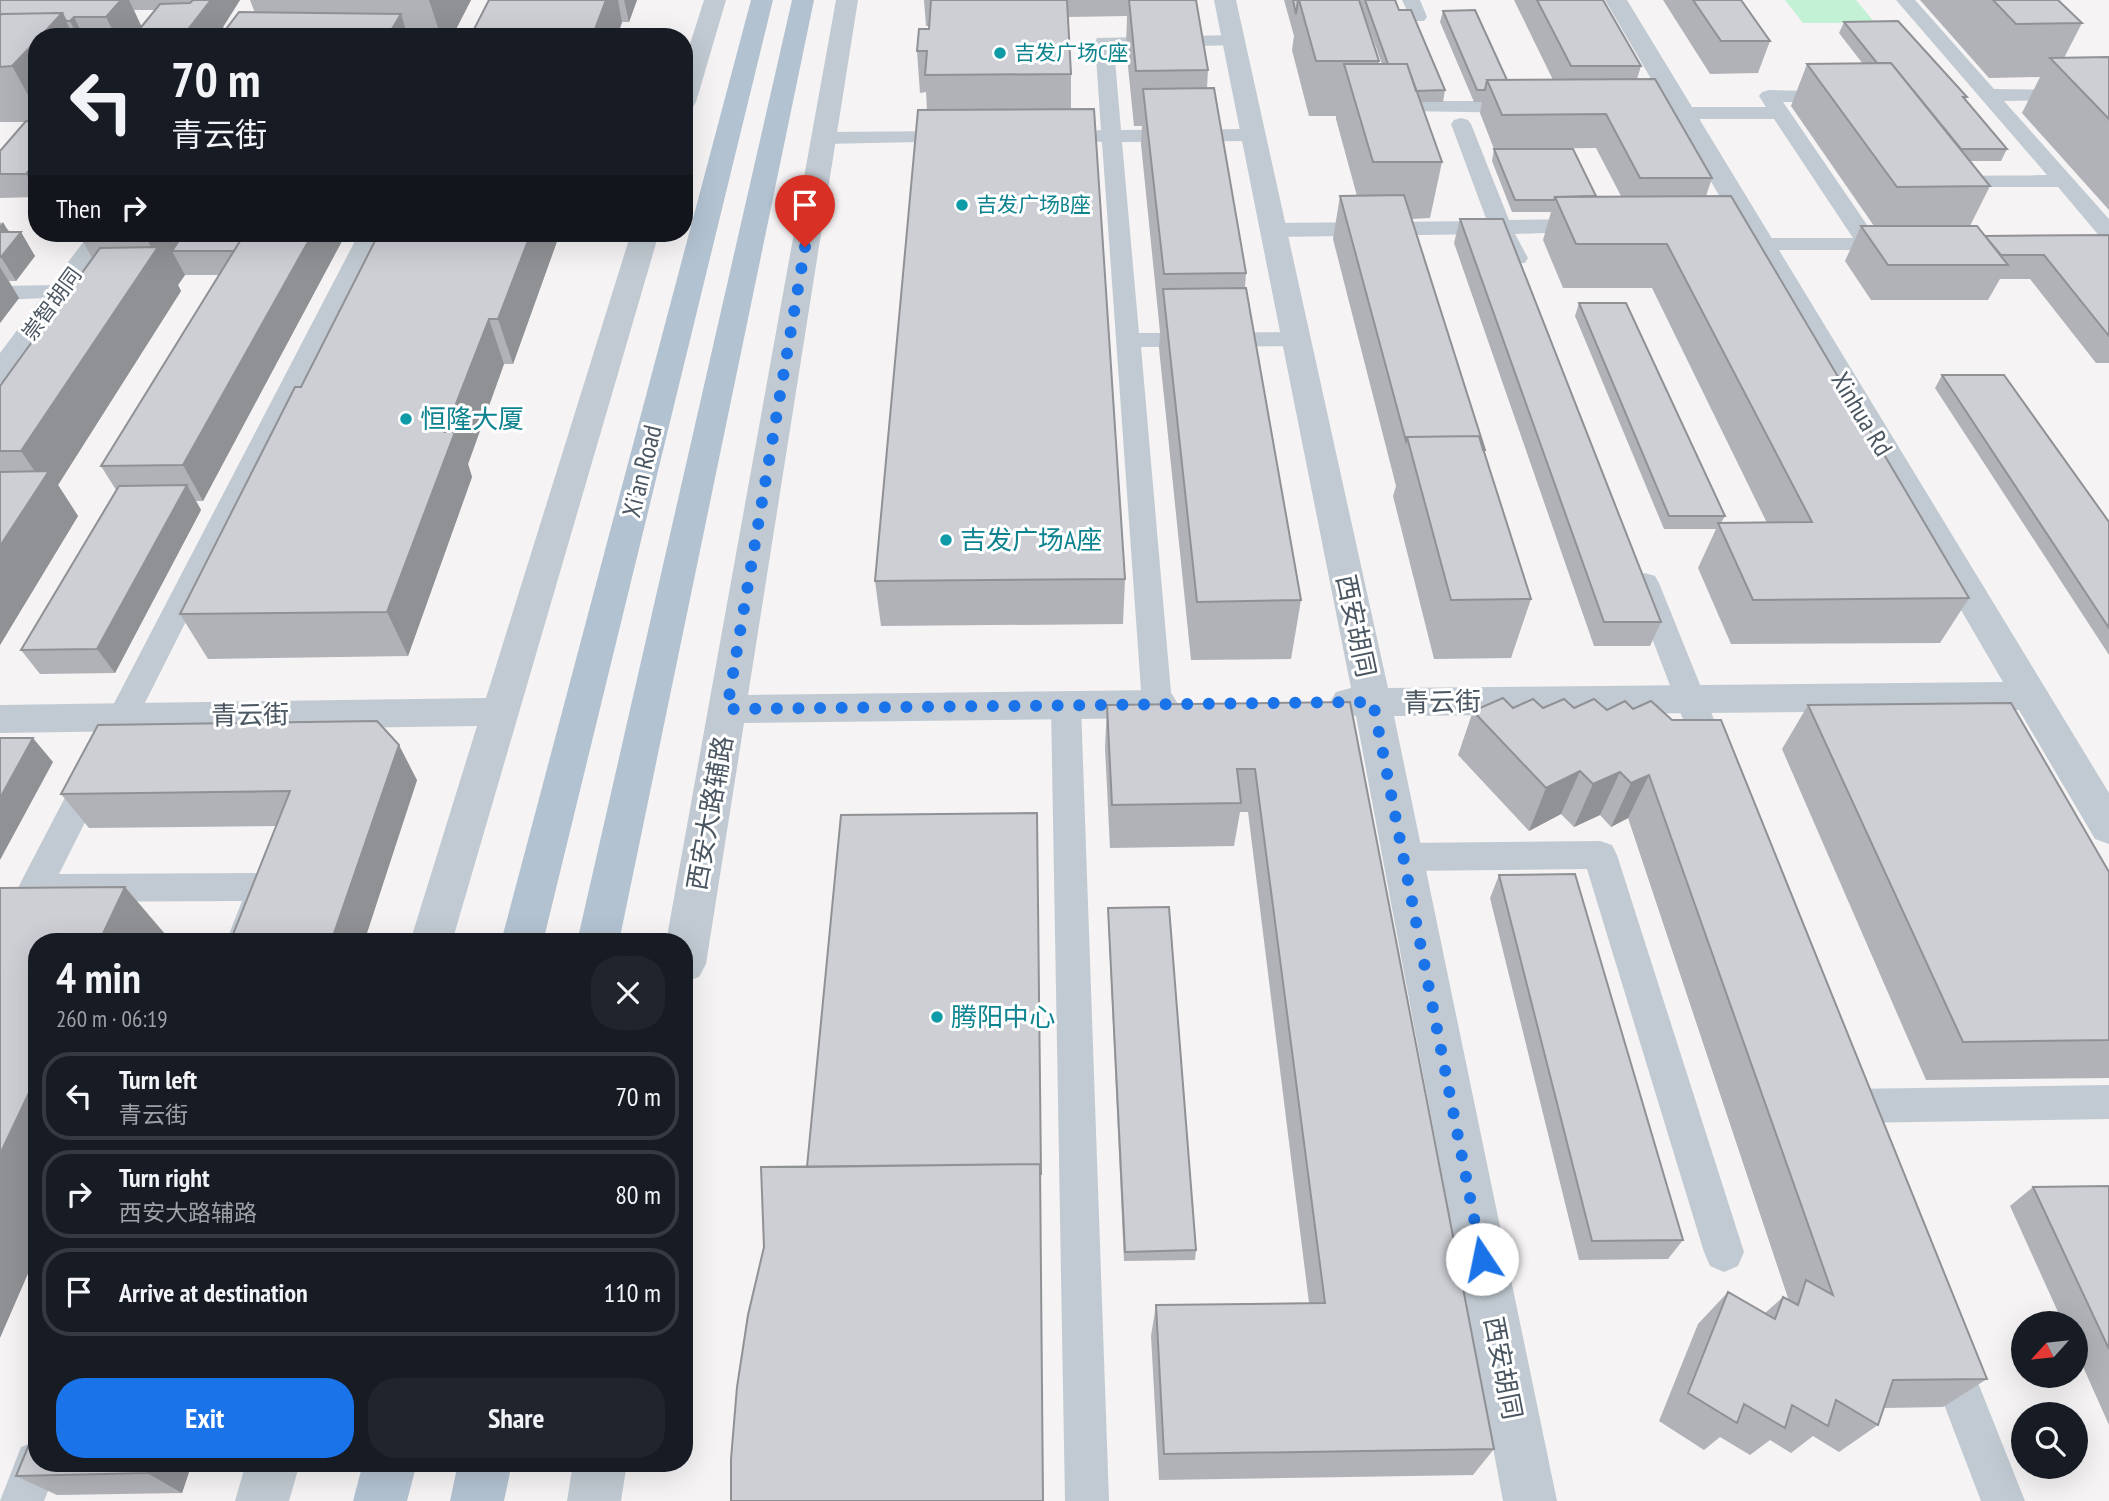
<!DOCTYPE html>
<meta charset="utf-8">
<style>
:root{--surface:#171b24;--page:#20242c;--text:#f1f3f6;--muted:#9ea1a6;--line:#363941;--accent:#1a73e8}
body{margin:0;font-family:"PT Sans Narrow","Noto Sans SC",sans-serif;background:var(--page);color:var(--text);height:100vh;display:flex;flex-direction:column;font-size:26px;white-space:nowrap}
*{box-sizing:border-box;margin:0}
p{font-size:23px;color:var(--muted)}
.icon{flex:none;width:38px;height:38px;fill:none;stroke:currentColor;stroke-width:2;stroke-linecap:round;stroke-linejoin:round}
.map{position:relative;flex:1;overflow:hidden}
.details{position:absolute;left:28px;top:933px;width:665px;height:539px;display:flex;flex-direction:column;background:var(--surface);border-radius:28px;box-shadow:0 7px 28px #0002}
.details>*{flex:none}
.banner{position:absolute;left:28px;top:28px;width:665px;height:214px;border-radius:28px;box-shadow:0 7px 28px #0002;background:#171b24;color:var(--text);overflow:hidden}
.needle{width:46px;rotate:243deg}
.tools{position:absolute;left:2011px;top:1311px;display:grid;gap:14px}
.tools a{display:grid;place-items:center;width:77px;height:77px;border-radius:50%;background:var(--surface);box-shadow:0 7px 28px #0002;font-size:35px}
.pin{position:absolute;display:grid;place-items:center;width:60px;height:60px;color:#fff;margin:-72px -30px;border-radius:50% 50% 50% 0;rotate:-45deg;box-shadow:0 0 7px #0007}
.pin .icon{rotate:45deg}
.me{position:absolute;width:77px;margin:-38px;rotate:349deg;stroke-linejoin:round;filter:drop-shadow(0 0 5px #0008)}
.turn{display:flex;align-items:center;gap:24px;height:147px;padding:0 28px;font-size:32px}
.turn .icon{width:91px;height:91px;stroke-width:2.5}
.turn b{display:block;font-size:49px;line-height:60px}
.then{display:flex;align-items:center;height:66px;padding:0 28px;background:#0003;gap:14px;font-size:26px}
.round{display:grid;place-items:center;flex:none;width:74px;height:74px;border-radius:28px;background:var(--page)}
.headline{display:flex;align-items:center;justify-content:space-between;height:119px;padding:0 28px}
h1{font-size:42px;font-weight:800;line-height:52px}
.action{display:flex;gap:14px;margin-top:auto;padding:14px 28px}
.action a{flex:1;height:80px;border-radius:28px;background:var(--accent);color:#fff;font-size:28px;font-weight:800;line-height:80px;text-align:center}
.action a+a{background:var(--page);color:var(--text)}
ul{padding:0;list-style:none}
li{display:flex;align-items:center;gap:21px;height:88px;margin:0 14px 10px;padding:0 14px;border:4px solid var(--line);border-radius:28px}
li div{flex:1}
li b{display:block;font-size:26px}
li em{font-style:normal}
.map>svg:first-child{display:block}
</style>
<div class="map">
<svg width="2109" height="1501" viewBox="0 0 2109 1501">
<rect width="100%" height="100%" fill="#f5f3f3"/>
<!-- green -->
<path fill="#c3f1d5" d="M1785,0h71l19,23h-72z"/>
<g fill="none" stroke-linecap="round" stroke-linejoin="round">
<!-- service -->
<path fill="#c1cad2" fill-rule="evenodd" d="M1402,0h18l7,17 -3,4h-12z
M1896,0h19l79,89 86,1 3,4 -3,4 -7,2 -69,1 105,118v21l-8,-2 -43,-51h-123l-3,-5 3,-5 8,-1 104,-1z
M1233,35l7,2 2,4 -2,4 -126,3 7,82 132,-1 7,2 3,4 -3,4 -7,2 -131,1 17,191 157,-1 9,2 3,5 -3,5 -9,2 -155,1 31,357 -4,8 -11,3 -11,-3 -4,-8 -40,-562 -18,-2 -3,-4 3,-4 17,-2 -6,-88 2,-4z
M1769,90l75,2 3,4 -3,4 -7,2h-54l93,136 19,2 3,5 -3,5h-141l-3,-5 3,-5 8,-2h91l-79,-119h-91l-7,-2 -3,-4 3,-4 7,-2h83l-7,-11 3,-4z
M1414,101h110l7,2 3,4 -3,4 -7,2 -117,-2 -3,-4 3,-4z
M1461,118l7,2 3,4 38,96 81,-1 8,2 3,5 -3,5 -83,3 13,24 -3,5h-16l-16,-29 -220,3 -8,-2 -3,-5 3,-5 8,-2 214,-2 -36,-97 3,-4z
M959,131l7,2 3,4 -3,4 -142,3 -7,-2 -3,-4 3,-4 7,-2z
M363,233h24l-12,12 -316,629 206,-1 12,4 5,10 -21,55h-35l16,-41 -207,1 -12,-4 -5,-10 5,-10 332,-637z
M61,285l8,2 4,5 -4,5 -69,3v-14z
M1645,573l10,3 4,7 71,176 -5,9 -11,3 -11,-3 -5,-9 -67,-176 4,-7z
M1066,694l11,3 4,8 28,796h-44l-14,-796 4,-8z
M1600,841l12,4 5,10 127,397 -6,14 -14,6 -14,-6 -6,-14 -117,-383 -184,2 -12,-4 -5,-10 5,-10 12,-4z
M2109,1085v34l-260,4 -13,-5 -6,-12 6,-12 13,-5z
M1946,1334l15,6 64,161h-44l-56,-146 6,-15z
M37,1441v22h22l-15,38h-44l21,-54z"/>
<!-- minor -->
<path fill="#c1cad2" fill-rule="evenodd" d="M90,233h28l-107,147 -11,3v-30z"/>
<!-- tertiary -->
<path fill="#c1cad2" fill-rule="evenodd" d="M704,0h22l-30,102 -3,5 -9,2v-46z
M836,0h22l-110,695 411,-5 13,4 6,10 -6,10 -13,4 -415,5 -38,241 -7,13 -15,5v-40h-18z
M1214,0h22l152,688 615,-6 -398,-682h22l482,793v51l-14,-5 -76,-129 -625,6 163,785h-54l-147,-785 -20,-4 -6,-10 6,-10 15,-4z
M631,233h28l-207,709h-42l67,-216 -477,7v-28l486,-7z
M246,1463h54l-11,38h-54z
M573,1463h54l-6,38h-54z"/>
<!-- primary -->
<path fill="#b3c2d1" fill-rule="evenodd" d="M751,0h22l-230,942h-42z
M792,0h22l-195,942h-42z
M363,1463h54l-10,38h-54z
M458,1463h54l-8,38h-54z"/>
</g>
<!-- wall -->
<path fill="#b0b2b7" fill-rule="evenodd" d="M0,0h240l-17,27 2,4 30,-18 -5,-13h221l-19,37h-415v160l-37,1v-47l25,-29h-25zM134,10h21l-14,16z
M489,0h148l-8,22h-7l-5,15h-147z
M924,0h272l12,70 -1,18 39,185 -1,15 56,312 -10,59 -100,1 -32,-312 1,-16 -19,-188 1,-18h-8l-8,-79 1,-31 -59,1 3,57v35l54,470 -2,45 -242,2 -6,-45 52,-471 -1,-18 -6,1 -3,-42 12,-22v-3h-3z
M1284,0h75l20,61v3h3l-23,-64h36l4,10 46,80 -2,12h-23l22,60 -12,56 -19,1 74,231v4l46,145 -20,59 -77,1 -41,-163 3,-10 -63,-247 7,-43h17l-21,-77v-3h-27l-17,-66 2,-14z
M1514,0h89l38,66 -4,13 75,99 -6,18 263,402 -29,45 -209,1 -33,-76 18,-39h-52l-89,-213 4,-13 146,213 -4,7h46l-115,-235h-89l-20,-48 8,-28h-39l-20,-51 2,-12 102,47h25l-25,-48 -102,1 -14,-36 2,-11h-8l-34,-80 3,-11 64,69h46z
M1663,0h78l29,41 -12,32 -48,1z
M1920,0h138l24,23 -18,35 45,-1v153l-87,-97 18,-36 -51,1z
M1844,22l123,75 -2,3 42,49 -6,12h-31l20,25 -20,40 15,10 124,-1v128h-13l-66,-84h-30l-12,21h-117l-26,-39 16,-35h13l-83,-120 16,-42h56l-24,-31z
M1460,219l201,403 -11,24h-56l-140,-403z
M0,222l35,34 -19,25h-7l10,17 -19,25z
M338,233l4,8 -139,260h-7l5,9 -86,163 -75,1 -19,-24 95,-160 -15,-24 118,-191h-34l-7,10 3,6 -123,194 20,31 -78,129v-259l92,-128 -13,-24z
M379,233h181l-47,131h-9l-36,100 4,13 -64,179 -200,3 -28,-45 121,-227z
M1942,375l167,147v133l-174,-267z
M1625,701l362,678 -44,28 -59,1 -6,17 -39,27 -26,-16 -22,17 -21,-13 -20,15 -30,-18 -16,13 -45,-29 39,-97 30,-32 37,21 18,-16 4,2 1,-1 -160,-480 -17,9 -11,-12 -26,12 -13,-13 -32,17 -71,-76 15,-44 40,-3h61l33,2z
M1350,702l144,747 -21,26 -314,5 -8,-144 5,-31 153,-2 -61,-491h-8l-6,34 -124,2 -5,-100 2,-43z
M1808,705l301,167v206l-183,2 -144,-331z
M417,780l-53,162h-134l47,-116 -188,2 -28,-34z
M1499,875l184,365 -15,19 -89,1 -89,-362z
M1108,908l88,342 -1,10 -71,1 -16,-342z
M2109,1186v239l-33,-74v-28h-13l-53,-117 23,-19z
M37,1463h155l-10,30 -125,2 -41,-19z"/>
<!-- shaded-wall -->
<path fill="#909195" d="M121,0h8l16,34 -2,3h-27l-10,-20z
M211,0h29l-17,27 2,4 -4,6h-39z
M429,0h42l-19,37h-11z
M606,0h12l4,22 -5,15h-25z
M624,0h13l-8,22z
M62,13l12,24h-34z
M401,14l7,23h-21z
M74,17l10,20h-6l-8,-16z
M37,40v71l-25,-45z
M37,161v32l-11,-19z
M3,222l11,19 7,-9 14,24 -19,25 -15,-24 -1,-31z
M144,233h68l-40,18 13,24 -7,10 3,6 -123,194 20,31 -78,129v-99l42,-64 -21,-31 133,-198z
M313,233h25l4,8 -139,260 -20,-36z
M531,233h29l-47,131 -15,-45z
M0,267l19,31 -19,25z
M489,319l15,45 -36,100 4,13 -64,179 -21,-44 58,-180z
M187,485l14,25 -86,163 -18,-24z
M33,738l20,24 -53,98v-62z
M399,745l18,35 -53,162h-33z
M1580,771l-19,43 -32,17 17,-43z
M1620,772l-20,43 -26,12 19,-43z
M1649,775l-21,43 -17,9 20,-44z
M125,887l46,54v1h-72z
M37,1076v177l-37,85v-184z
M150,1463h42l-10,30 -35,-20z"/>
<!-- building -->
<path fill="#cdcfd5" stroke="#909195" stroke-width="2" d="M0,0h121l-15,17h-32l-4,4h-4l-4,-8 -60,1 -2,1z
M193,0h18l-29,37h-49l27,-33 30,-1z
M489,0h117l-14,37h-122z
M931,0h136l4,74 -146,1 2,-24h-10l2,-22h10z
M1129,0h67l12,70 -72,1z
M1293,0h5l-2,14z
M1299,0h60l20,61h-63z
M1365,0h30l4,10h12l34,80 -29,1 -9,-27h-19z
M1537,0h66l38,66h-70z
M1693,0h48l29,41h-49z
M1993,0h65l24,23 -66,1z
M1475,10l32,70h-20l-2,10h-8l-34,-79z
M239,12l162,2 -14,23h-167z
M62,13l-22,24h-3v3l-25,26 -12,1v-52l2,-1z
M1898,21l69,76h-4l44,52h-46l-70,-86h-14l-33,-41z
M2109,57v62l-59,-61z
M1891,63l99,123 -93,1 -90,-123z
M1344,64h63l35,98h-69z
M1655,79l57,99h-72l-34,-64 -104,1 -15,-35z
M1214,88l32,185 -82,1 -21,-185z
M1094,109l31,470 -250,2 43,-471z
M26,121h11v40l-11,13h-26v-23z
M1494,149h79l23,47 -41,1 -1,3h-39z
M1404,195l81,255h-2l-4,-14 -72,1 -1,4 -66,-245z
M1731,196l238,402 -216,2 -35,-77 94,-1 -145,-278h-91l-21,-47z
M1460,219h43l158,403h-57z
M1861,226h116l31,39h-120z
M0,232h21l-20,25h-1z
M79,233h66l-66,1z
M184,233h61l-11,18h-62z
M245,233h68l-130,232 -82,1z
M379,233h152l-33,86h-9l-44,113h10l-68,180 -207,2 115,-227h6z
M2109,235v101l-65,-81h-43l-16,-19z
M158,247l-137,204h-21v-65l100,-138z
M1246,288l55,312 -104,2 -34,-313z
M1579,303h47l99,213h-56z
M1942,375h62l105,147v106z
M1479,436l52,163 -80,1 -44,-163z
M49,471l-49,75v-74z
M187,485l-90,164 -76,1 98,-164z
M1503,698l10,10 20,-9 10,9 21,-9 10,9 20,-9 13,11 18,-9 8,8 18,-8 21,19h49l266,659 -94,1 -15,45 -42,-25 -8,26 -36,-21 -7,23 -41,-24 -7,19 -49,-30 40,-101 47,27 8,-22 15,8 8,-25 27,15 -184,-520 -18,8 -11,-11 -27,12 -13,-13 -34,17 -73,-77z
M1350,702l144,747 -330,5 -8,-149 169,-2 -70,-534h-18l4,34 -129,2 -5,-100z
M2011,703l98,169v168l-146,2 -155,-337z
M377,721l22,24 -68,197h-101l60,-151 -229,3 37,-69z
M0,738h33l-33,60z
M1037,813l4,362 -1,-11 -233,3 34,-352z
M1575,874l108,366 -91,1 -93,-366z
M125,887l-26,55h-62v134l-37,78v-266z
M1169,907l27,343 -71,2 -17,-344z
M1040,1164l3,337h-312v-42l6,-72 11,-72 16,-68 -3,-80z
M2109,1186v163l-76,-162z
M37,1425v38h113l-3,10 -131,3z"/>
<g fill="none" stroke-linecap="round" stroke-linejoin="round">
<!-- route -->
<path stroke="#1a73e8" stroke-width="12" stroke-dasharray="0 21.6" d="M805,247l-78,462 646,-7 109,557"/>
</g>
<!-- markers -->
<g fill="#0f9aa8" stroke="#fff" stroke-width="2.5">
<circle cx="1000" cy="53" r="7"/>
<circle cx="962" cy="205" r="7"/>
<circle cx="406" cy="419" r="7"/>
<circle cx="946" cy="540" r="7"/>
<circle cx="937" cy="1017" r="7"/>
</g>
<g text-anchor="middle" stroke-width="6" stroke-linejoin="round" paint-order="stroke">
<!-- far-culture labels -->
<g font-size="21" fill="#0d838f" stroke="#fff" text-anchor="start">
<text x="1014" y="60">吉发广场C座</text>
<text x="976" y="212">吉发广场B座</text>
</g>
<!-- far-street labels -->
<g font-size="21" fill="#4a5661" stroke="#fff">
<text transform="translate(52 304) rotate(-54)" y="7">崇智胡同</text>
</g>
<!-- street labels -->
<g font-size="26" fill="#4a5661" stroke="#fff">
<text transform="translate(1862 414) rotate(59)" y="9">Xinhua Rd</text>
<text transform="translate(642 471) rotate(-76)" y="9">Xi'an Road</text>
<text transform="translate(1356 626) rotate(78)" y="9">西安胡同</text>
<text transform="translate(1442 702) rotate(-1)" y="9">青云街</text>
<text transform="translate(250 715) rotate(-1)" y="9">青云街</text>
<text transform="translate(710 813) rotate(-80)" y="9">西安大路辅路</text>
<text transform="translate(1503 1368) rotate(79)" y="9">西安胡同</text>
</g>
<!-- culture labels -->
<g font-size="26" fill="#0d838f" stroke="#fff" text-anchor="start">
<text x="420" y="428">恒隆大厦</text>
<text x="960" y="549">吉发广场A座</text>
<text x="951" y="1026">腾阳中心</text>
</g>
</g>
</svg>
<div class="tools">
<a><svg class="needle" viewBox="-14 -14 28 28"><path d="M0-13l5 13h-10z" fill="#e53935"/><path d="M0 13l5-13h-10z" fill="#9ea1a6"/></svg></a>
<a><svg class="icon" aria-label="search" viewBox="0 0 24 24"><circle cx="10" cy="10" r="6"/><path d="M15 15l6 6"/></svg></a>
</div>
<div class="pin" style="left:805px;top:247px;background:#d93025"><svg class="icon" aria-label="arrive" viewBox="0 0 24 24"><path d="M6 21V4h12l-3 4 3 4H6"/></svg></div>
<svg class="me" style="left:1482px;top:1259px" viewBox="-20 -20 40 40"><circle r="19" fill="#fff"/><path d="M0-13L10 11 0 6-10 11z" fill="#1a73e8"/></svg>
<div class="banner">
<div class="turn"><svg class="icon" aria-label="left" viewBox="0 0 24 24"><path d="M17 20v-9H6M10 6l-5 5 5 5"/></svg><div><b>70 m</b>青云街</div></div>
<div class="then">Then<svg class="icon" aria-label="right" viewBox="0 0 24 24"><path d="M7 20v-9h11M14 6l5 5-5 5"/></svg></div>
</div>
<section class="details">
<div class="headline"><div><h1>4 min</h1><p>260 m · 06:19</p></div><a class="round"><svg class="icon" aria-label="close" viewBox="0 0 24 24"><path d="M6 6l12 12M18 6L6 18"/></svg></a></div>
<ul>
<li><svg class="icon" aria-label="left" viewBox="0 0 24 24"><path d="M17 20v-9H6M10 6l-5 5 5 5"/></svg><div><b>Turn left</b><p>青云街</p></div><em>70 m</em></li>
<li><svg class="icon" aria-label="right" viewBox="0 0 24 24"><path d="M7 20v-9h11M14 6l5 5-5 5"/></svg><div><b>Turn right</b><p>西安大路辅路</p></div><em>80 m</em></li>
<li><svg class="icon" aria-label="arrive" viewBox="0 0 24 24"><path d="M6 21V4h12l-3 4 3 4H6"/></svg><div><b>Arrive at destination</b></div><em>110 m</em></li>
</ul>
<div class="action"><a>Exit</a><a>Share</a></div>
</section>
</div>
